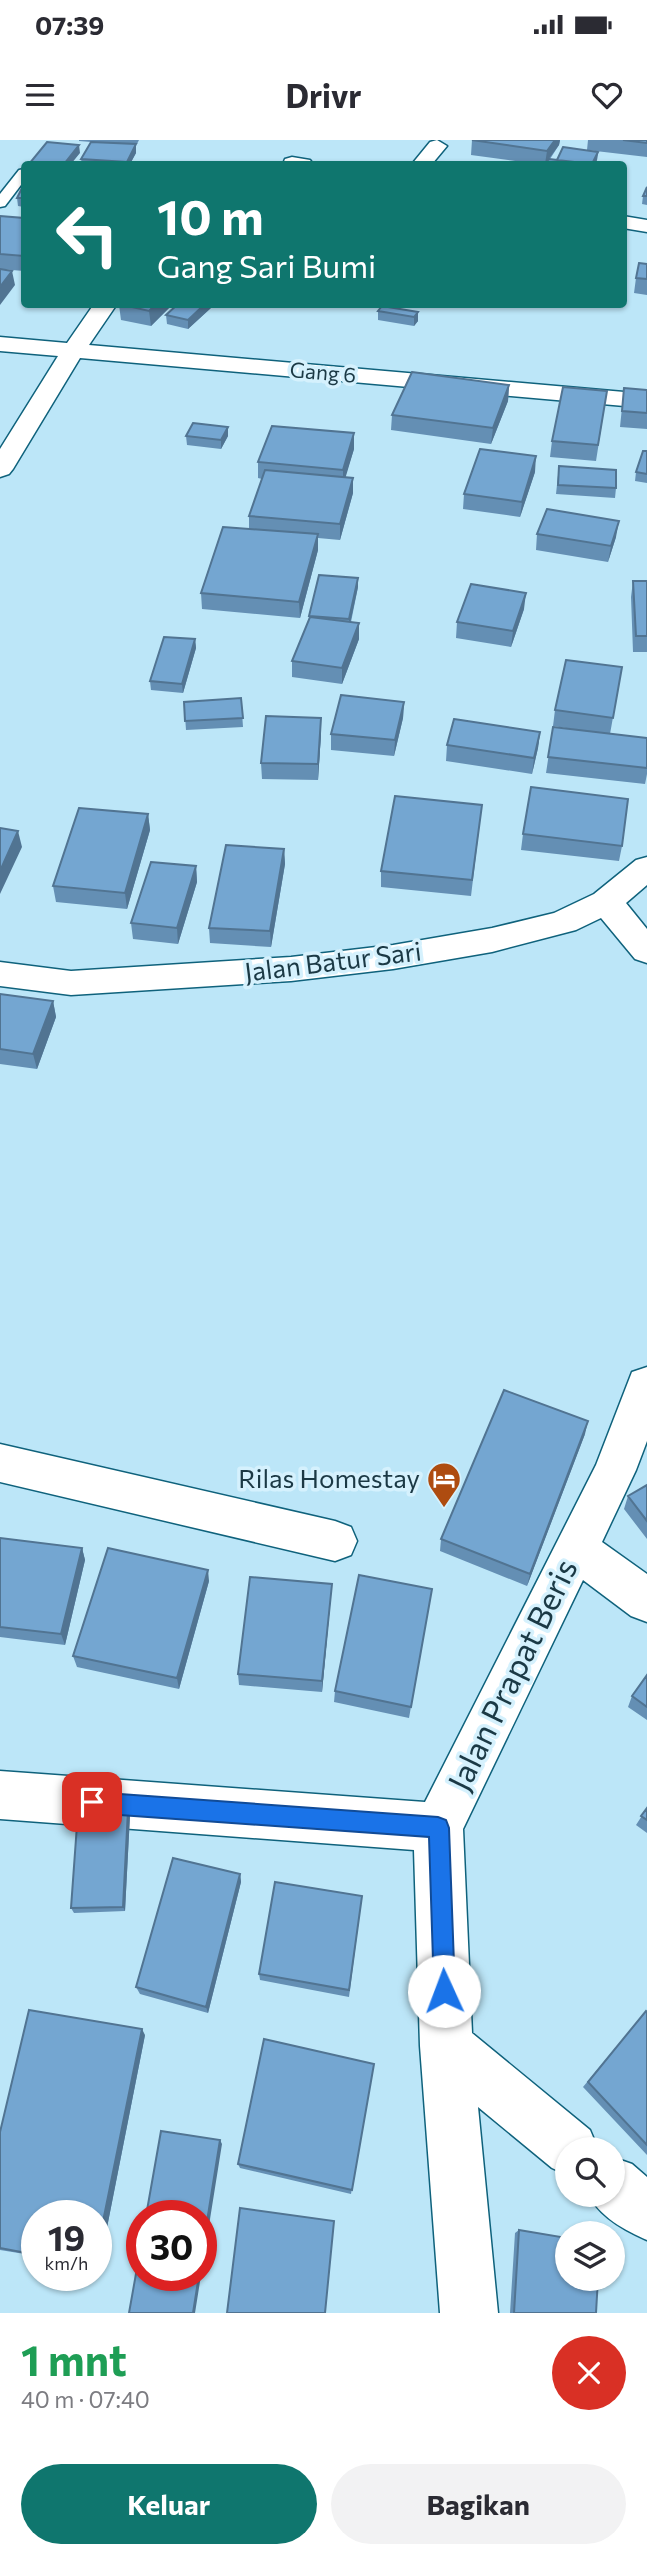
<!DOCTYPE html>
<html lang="id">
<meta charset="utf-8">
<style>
:root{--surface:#fff;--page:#f2f2f3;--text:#2b2b33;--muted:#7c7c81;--accent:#0f766e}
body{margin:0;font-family:Commissioner,sans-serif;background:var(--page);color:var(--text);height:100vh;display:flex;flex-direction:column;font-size:26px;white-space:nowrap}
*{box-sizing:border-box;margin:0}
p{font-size:23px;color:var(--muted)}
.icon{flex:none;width:38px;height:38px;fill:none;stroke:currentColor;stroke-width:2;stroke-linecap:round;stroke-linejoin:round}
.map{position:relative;height:2173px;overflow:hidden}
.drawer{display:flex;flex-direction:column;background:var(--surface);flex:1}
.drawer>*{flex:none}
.guide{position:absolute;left:21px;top:21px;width:606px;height:147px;border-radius:7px;box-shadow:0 2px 5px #0004;background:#0f766e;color:#fff;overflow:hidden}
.fabs{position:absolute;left:555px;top:1997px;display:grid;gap:14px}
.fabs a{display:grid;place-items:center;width:70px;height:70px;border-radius:50%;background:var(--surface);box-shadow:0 2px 5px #0004;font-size:35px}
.speed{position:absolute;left:21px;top:2060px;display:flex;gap:14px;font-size:35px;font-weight:700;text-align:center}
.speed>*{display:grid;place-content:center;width:91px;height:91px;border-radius:50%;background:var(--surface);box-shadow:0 2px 5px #0004;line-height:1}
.speed small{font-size:18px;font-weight:400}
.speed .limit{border:10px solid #d22;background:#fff;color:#111}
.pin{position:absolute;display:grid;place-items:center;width:60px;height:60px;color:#fff;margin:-30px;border-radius:14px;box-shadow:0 4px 10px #0006}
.me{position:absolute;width:77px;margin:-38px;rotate:358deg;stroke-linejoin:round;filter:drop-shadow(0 0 5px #0008)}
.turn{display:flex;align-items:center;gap:24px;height:147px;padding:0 21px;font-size:32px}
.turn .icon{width:91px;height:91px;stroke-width:2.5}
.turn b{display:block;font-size:49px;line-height:60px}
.round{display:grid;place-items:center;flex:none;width:74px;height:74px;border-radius:37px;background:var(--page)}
.overview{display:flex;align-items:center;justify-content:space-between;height:119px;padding:0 21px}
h1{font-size:42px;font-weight:700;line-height:52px;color:#1e9e55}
.primary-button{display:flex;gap:14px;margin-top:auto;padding:14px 21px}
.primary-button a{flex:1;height:80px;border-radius:42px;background:var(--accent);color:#fff;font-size:28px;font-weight:700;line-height:80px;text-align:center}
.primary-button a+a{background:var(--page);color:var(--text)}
.status{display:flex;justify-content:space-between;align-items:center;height:49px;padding:0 35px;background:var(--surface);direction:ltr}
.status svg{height:19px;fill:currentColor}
header{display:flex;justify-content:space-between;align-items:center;height:91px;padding:0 21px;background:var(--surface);font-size:32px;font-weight:700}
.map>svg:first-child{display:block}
</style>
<div class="status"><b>07:39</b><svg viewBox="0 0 49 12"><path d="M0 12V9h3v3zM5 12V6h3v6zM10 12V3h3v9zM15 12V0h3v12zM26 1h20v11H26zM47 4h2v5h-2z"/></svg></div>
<header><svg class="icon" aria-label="menu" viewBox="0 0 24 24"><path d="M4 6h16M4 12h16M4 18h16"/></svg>Drivr<svg class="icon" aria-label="heart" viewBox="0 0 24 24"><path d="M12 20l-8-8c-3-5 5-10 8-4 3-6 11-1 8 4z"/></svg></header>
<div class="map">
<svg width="647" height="2173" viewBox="0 0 647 2173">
<rect width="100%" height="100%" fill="#bce6f8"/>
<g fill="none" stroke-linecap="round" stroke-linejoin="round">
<!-- service casing -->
<g stroke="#0f627c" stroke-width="3">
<path id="service" d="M24,29v12l-19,25 -5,1v-13l19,-24z"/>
</g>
<!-- minor casing -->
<g stroke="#0f627c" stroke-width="3">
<path id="minor" d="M437,0l10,6 -15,18h-20l18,-22z
M292,17l18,3 3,4h-30l2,-5z
M623,76l24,4v12l-24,-4z
M94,164h23l-28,41 558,49v14l-567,-50 -67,111 -4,5 -9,3v-28l58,-93 -58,-5v-14l67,6z
M647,717v28l-21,18 21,26v34l-12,-4 -34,-41 -25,12 -84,22 -99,17 -102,12 -220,14 -71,-9v-24l71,9 220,-14 102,-12 99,-17 62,-15 40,-19 42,-34z
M647,1227v74l-11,29 -34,72 45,32v48l-16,-6 -48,-36 -120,249 9,204 118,97 8,19h-31v26l-15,-7 -74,-61 20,206h-58l-20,-267 -6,-196 -414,-31v-48l425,31 171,-337 36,-93z
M0,1304l335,77 16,6 6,14 -6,14 -16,6 -335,-79z
M612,2017l20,7 15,13v63c-21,-9 -49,-24 -58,-46h23z"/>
</g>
<!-- service -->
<use href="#service" fill="#fff" fill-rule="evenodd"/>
<!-- minor -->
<use href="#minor" fill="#fff" fill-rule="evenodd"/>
</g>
<!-- wall -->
<path fill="#648fb4" d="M79,0h60l-2,4h-1v9l-6,11h-48l-1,-5 10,-17 -12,-1z
M472,0h88l-1,5 -9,14 7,1 41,-8 -1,8 -2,4h-58l-66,-9z
M588,0h59v17l-60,-7z
M24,44v23l-6,-1 -1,-8z
M647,47v18l-5,-1 1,-8z
M0,76l24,2v53l-24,-2z
M647,124v31l-13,-2 2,-15z
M173,164l-22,22 -30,-6 -2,-15z
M212,167l-24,22 -21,-5 -1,-9z
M378,171l40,1v9l-4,5 -36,-6z
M509,245l-1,16 -17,43 -100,-14 1,-15z
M624,248l23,2v39l-27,-2z
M607,251l-11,70 -46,-4 2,-16z
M186,296h42l-7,13 -34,-4z
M354,309l-9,28 8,1v15l-13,47 -22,-2v12l-18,68 -98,-9 -1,-16 48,-64v-13l13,-37 -4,-1v-16z
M647,311v32l-12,-2 1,-9z
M559,326l57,22 -1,10 -59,-4z
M535,332l-15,45 -57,-8 1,-15z
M537,394l79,3 -8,25 -72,-12z
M633,441h14v71h-14l-2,-55z
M358,447l-7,35 8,1v16l-17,45 -50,-7v-16l17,-42v-3z
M524,469l-13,38 -55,-9 1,-16z
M195,499l1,9 -13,45 -32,-3 -1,-9z
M622,527l-12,67 37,4v36l-2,10 -99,-11 7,-46 45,6 -45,-7 2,-16z
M241,558l2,29 -57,3 -2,-28z
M404,562l-1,16 -9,38 -63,-6v-16z
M321,578v16l-3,46 -56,-1 -1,-16z
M540,592l-2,16 -6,26 -86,-13 1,-16z
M482,665l-11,91 -90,-9v-16z
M148,674l2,16 -23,79 -71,-7 -3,-16z
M523,694l99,12 -3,15 -98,-11z
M284,709l1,15 -14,83 -61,-4 -1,-15z
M196,726l1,16 -19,62 -45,-5 -2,-16z
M0,854l53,7 3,16 -19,52 -37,-5z
M585,1294l-58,152 -87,-35 1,-12z
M647,1345v54l-23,-30 4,-13z
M0,1398l82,10 3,12 -20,85 -65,-8z
M209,1441l-30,108 -102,-22 -4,-11z
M332,1444l-1,11 -9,97 -83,-7 -1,-11z
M430,1460l-21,118 -75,-16 1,-11z
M647,1535v45l-19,-13 4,-11z
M647,1668v25l-11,-8z
M130,1675l-5,96 -51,2 -3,-5z
M240,1734l1,8 -33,131 -68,-19 -4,-7z
M361,1764l-12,93 -89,-17 -1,-6z
M646,1871l1,1v143l-64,-68z
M145,1895l-46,233 -3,-1v-51h-59v40l-37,-6v-118z
M374,1924l-23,130 -111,-26 -2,-4z
M519,2090l77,83h-86l5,-80z"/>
<!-- shaded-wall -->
<path fill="#517492" d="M555,0h5l-1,5 -14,19 2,-13z
M136,4v9l-6,11h-3v-2z
M79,5l1,8 -9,11h-7z
M598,12l-1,8 -2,4h-3z
M12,131l3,14 -15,20v-18z
M156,164h17l-22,22 -2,-15z
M205,164h7v3l-24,22v-9z
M418,172v9l-4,5v-9z
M509,245l-1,16 -17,43 2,-16z
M228,287v9l-7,13v-9z
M354,293v16l-11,37v-16z
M536,316l-1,16 -15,45 2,-15z
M353,338v15l-13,47v-16z
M619,381l-3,16 -8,25 3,-16z
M318,394v16l-18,68 -1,-16z
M358,438v9l-9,41v-9z
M526,453l-2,16 -13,38 2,-16z
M359,483v16l-17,45v-16z
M195,499l1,9 -13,45 -1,-9z
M404,562l-1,16 -9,38 1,-16z
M321,578v16l-3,46v-16z
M540,592l-2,16 -6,26 2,-16z
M148,674l2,16 -23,79 -2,-16z
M18,691l4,16 -22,47v-23z
M284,709l1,15 -14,83 -1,-16z
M196,726l1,16 -19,62 -1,-16z
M53,861l3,16 -19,52 -4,-15z
M588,1281l-3,13 -58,152 3,-12z
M82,1408l3,12 -20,85 -4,-11z
M208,1430l1,11 -30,108 -2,-11z
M332,1444l-1,11 -9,97v-11z
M128,1670l2,5 -5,96 -2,-4z
M240,1734l1,8 -33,131 -2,-6z
M142,1889l3,6 -46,233 -3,-2v-10z
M220,2000l2,4 -27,169h-2l6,-38h2v-16z"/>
<!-- building -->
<path fill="#74a6d1" stroke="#517492" stroke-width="2" d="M472,0h83l-8,11z
M623,0h24v3z
M47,2l32,3 -15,19h-35z
M91,2l45,2 -9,18 -46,-3z
M563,7l35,5 -6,12 -35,-4z
M549,19l42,5h-46z
M24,44v14h-7z
M647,47v9h-4z
M0,76l24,2v38l-24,-2z
M639,123l8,1v15l-11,-1z
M0,129l12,2 -12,16z
M119,164h37l-7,7z
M178,164h27l-17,16 -22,-5z
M382,166l36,6 -4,5 -36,-6z
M412,232l97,13 -16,43 -101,-13z
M563,247l44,4 -9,54 -46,-4z
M624,248l23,2v23l-25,-2z
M193,283l35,4 -7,13 -35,-4z
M272,286l82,7 -11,37 -85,-8z
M480,309l56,7 -14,46 -58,-8z
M643,311h4v23l-11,-2z
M559,326l57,4v18l-58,-3z
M265,330l88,8 -13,46 -91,-8z
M547,369l72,12 -8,25 -74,-12z
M223,387l95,7 -19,68 -98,-9z
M319,435l39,3 -9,41 -40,-3z
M633,441h14v55h-11z
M471,444l55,9 -13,38 -56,-9z
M310,477l49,6 -17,45 -50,-7z
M164,497l31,2 -13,45 -32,-3z
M566,520l56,7 -9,51 -58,-8z
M341,555l63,7 -9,38 -64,-6z
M241,558l2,20 -58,3 -1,-19z
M266,576l55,2 -3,46 -57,-1z
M454,579l86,13 -6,26 -87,-13z
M553,587l94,11v30l-99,-11z
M531,647l97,12 -6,47 -99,-12z
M395,656l87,9 -10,75 -91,-9z
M79,668l69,6 -23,79 -72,-7z
M0,688l18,3 -18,40z
M226,705l58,4 -14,82 -61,-3z
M151,722l45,4 -19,62 -46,-5z
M0,854l53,7 -20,53 -33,-5z
M504,1250l84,31 -58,153 -89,-35z
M647,1345v36l-19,-25z
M0,1398l82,10 -21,86 -61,-7z
M108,1408l100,22 -31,108 -104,-22z
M359,1435l73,14 -21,118 -76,-16z
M250,1437l82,7 -10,97 -84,-7z
M647,1535v32l-15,-11z
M647,1668v12l-6,-4z
M128,1670l-5,97 -52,1 7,-97z
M173,1718l67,16 -34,133 -70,-20z
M275,1742l87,14 -13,94 -90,-16z
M29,1870l113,19 -46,227v-40h-59v39l-37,-7v-116z
M646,1871l1,1v133l-59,-63z
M264,1899l110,25 -22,126 -114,-26z
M161,1991l59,9 -19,119v-43h-55z
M240,2068l94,13 -9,92h-98z
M519,2090l48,8v40h31l-2,35h-82z
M142,2100v35h57l-6,38h-64z"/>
<!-- route -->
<path fill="#1a73e8" stroke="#114b97" stroke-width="2" d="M92,1652l346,25 8,3 3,8 6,163 -3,8 -8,3 -7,-3 -3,-8 -5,-154 -337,-24 -8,-3 -3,-8 3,-7z"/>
<!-- icons -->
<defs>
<g id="hotel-pin" transform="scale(1.75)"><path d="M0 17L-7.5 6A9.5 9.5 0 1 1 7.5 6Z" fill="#ae4c10" stroke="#d5f1fd"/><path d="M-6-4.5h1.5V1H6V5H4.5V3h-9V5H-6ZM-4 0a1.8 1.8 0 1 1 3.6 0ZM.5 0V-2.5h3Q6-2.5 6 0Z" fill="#fff"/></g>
</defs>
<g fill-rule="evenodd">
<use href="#hotel-pin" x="444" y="1339"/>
</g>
<g text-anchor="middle" stroke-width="7" stroke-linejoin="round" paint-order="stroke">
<!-- far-street labels -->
<g font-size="21" fill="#1b3945" stroke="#d5f1fd">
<text transform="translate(323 233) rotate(5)" y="7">Gang 6</text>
</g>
<!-- street labels -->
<g font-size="26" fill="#1b3945" stroke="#d5f1fd">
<text transform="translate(333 822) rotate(-7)" y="9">Jalan Batur Sari</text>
</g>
<!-- poi labels -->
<g font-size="26" fill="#1b3945" stroke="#d5f1fd" text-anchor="end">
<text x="420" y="1348">Rilas Homestay</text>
</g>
<!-- near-street labels -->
<g font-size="32" fill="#1b3945" stroke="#d5f1fd">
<text transform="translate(513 1535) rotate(-64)" y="11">Jalan Prapat Beris</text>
</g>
</g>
</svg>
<div class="fabs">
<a><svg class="icon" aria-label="search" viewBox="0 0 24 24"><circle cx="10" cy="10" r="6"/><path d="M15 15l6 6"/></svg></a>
<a><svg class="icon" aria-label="layers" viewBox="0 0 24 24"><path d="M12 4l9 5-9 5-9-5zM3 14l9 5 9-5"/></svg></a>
</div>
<div class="speed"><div>19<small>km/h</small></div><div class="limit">30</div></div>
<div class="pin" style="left:92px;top:1662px;background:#d93025"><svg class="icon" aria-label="arrive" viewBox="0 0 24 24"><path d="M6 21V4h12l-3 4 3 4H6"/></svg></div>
<svg class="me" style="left:444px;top:1851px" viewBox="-20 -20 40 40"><circle r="19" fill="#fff"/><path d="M0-13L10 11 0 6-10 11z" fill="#1a73e8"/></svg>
<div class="guide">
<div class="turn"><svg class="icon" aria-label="left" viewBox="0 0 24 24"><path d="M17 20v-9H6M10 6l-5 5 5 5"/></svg><div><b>10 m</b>Gang Sari Bumi</div></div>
</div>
</div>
<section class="drawer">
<div class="overview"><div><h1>1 mnt</h1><p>40 m · 07:40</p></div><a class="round" style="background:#d93025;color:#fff"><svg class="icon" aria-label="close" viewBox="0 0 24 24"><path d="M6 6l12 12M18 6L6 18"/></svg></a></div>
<div class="primary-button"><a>Keluar</a><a>Bagikan</a></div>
</section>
